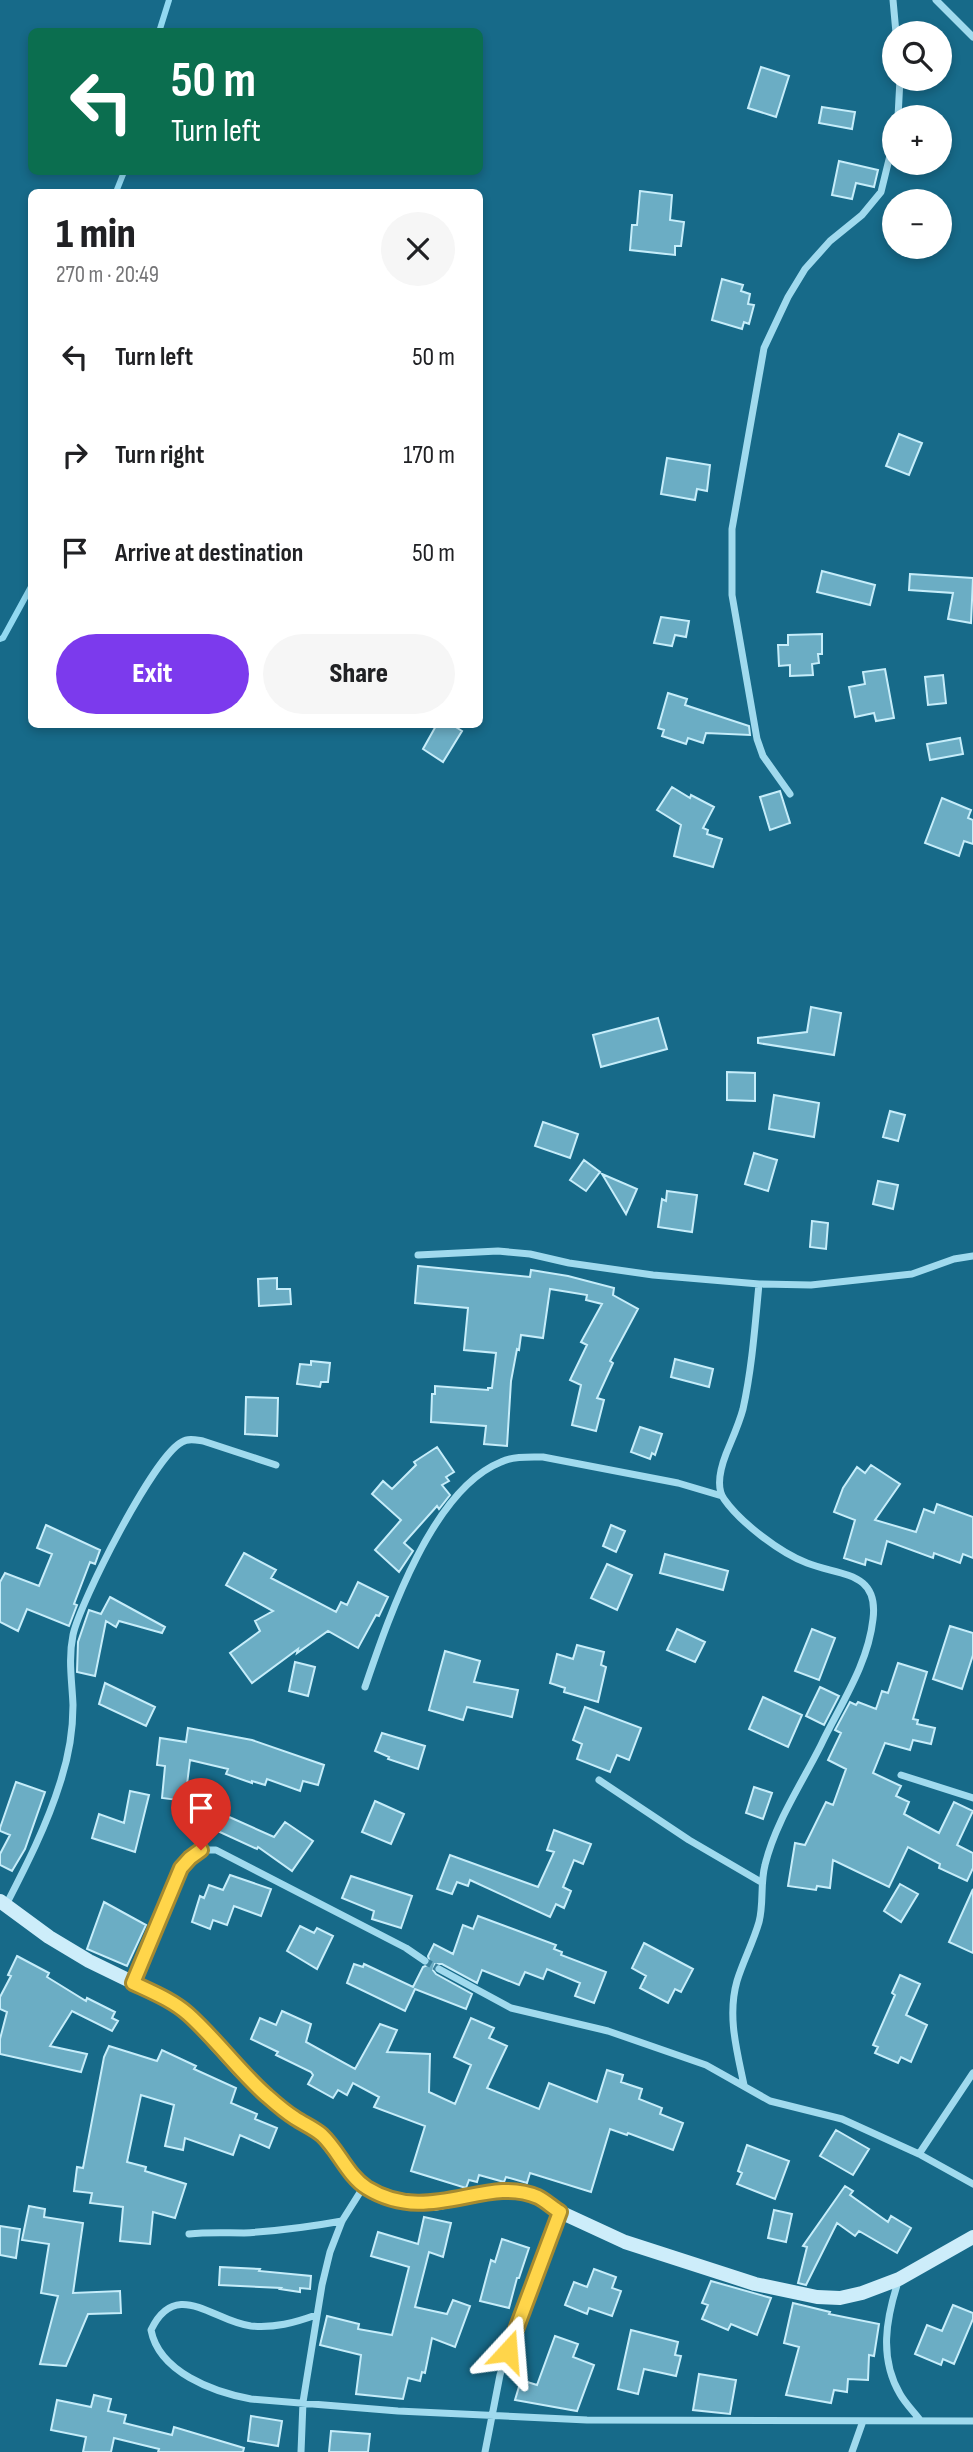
<!DOCTYPE html>
<meta charset="utf-8">
<style>
:root{--surface:#fff;--page:#f6f6f6;--text:#202124;--muted:#757577;--accent:#7c3aed}
body{margin:0;font-family:"Sofia Sans Condensed",sans-serif;background:var(--page);color:var(--text);height:100vh;display:flex;flex-direction:column;font-size:26px;white-space:nowrap}
*{box-sizing:border-box;margin:0}
p{font-size:23px;color:var(--muted)}
.icon{flex:none;width:38px;height:38px;fill:none;stroke:currentColor;stroke-width:2;stroke-linecap:round;stroke-linejoin:round}
.map{position:relative;flex:1;overflow:hidden}
.drawer{position:absolute;left:28px;top:189px;width:455px;height:539px;display:flex;flex-direction:column;background:var(--surface);border-radius:10px;box-shadow:0 4px 10px #0003}
.drawer>*{flex:none}
.top-card{position:absolute;left:28px;top:28px;width:455px;height:147px;border-radius:10px;box-shadow:0 4px 10px #0003;background:#0b6e4f;color:#fff;overflow:hidden}
.controls{position:absolute;left:882px;top:21px;display:grid;gap:14px}
.controls a{display:grid;place-items:center;width:70px;height:70px;border-radius:50%;background:var(--surface);box-shadow:0 4px 10px #0003;font-size:35px}
.pin{position:absolute;display:grid;place-items:center;width:60px;height:60px;color:#fff;margin:-72px -30px;border-radius:50% 50% 50% 0;rotate:-45deg;box-shadow:0 0 7px #0007}
.pin .icon{rotate:45deg}
.me{position:absolute;width:77px;margin:-38px;rotate:19deg;stroke-linejoin:round;filter:drop-shadow(0 0 5px #0008)}
.turn{display:flex;align-items:center;gap:24px;height:147px;padding:0 28px;font-size:32px}
.turn .icon{width:91px;height:91px;stroke-width:2.5}
.turn b{display:block;font-size:49px;line-height:60px}
.round{display:grid;place-items:center;flex:none;width:74px;height:74px;border-radius:37px;background:var(--page)}
.head{display:flex;align-items:center;justify-content:space-between;height:119px;padding:0 28px}
h1{font-size:42px;font-weight:800;line-height:52px}
.primary-button{display:flex;gap:14px;margin-top:auto;padding:14px 28px}
.primary-button a{flex:1;height:80px;border-radius:42px;background:var(--accent);color:#fff;font-size:28px;font-weight:800;line-height:80px;text-align:center}
.primary-button a+a{background:var(--page);color:var(--text)}
ul{padding:0;list-style:none}
li{display:flex;align-items:center;gap:21px;height:98px;padding:0 28px}
li div{flex:1}
li b{display:block;font-size:26px}
li em{font-style:normal}
.map>svg:first-child{display:block}
</style>
<div class="map">
<svg width="973" height="2452" viewBox="0 0 973 2452">
<rect width="100%" height="100%" fill="#176a89"/>
<g fill="none" stroke-linecap="round" stroke-linejoin="round">
<!-- stream -->
<path stroke="#92d9f1" stroke-width="6" d="M159,32l10,-32
M116,192l8,-20
M0,639l3,-1 29,-53"/>
</g>
<!-- building -->
<path fill="#6badc4" stroke="#c6edfa" stroke-width="2" d="M761,67l28,9 -13,41 -28,-9z
M822,107l33,5 -3,17 -33,-6z
M839,161l39,9 -4,17 -18,-4 -4,16 -20,-4z
M640,191l32,4 -2,25 14,2 -3,24h-6v9l-45,-5 2,-25h5z
M722,279l21,6 -2,6 9,3 -2,10 6,1 -5,19 -5,-2 -2,7 -30,-9z
M899,434l23,9 -13,32 -23,-9z
M667,458l43,7 -3,26 -10,-2 -2,11 -34,-6z
M822,571l53,14 -5,20 -53,-13z
M910,574l63,4 -2,45 -23,-4 5,-26 -44,-3z
M661,617l28,4 -3,16 -11,-2 -3,11 -18,-3z
M822,634v20h-4l1,9 -7,1 1,11 -23,1v-11l-11,1 -1,-21h10v-10z
M885,669l9,49 -18,3 -2,-8 -19,4 -6,-30 16,-3 -2,-12z
M943,675l3,28 -18,2 -3,-28z
M668,693l19,6 -2,6 64,21 1,9 -44,-2 -3,10 -15,-5 -2,6 -24,-8 2,-6 -6,-2z
M437,724h14l11,7 -19,31 -20,-13z
M960,738l3,16 -33,6 -3,-16z
M672,787l18,11 1,-3 23,12 -11,21 5,2 -1,4 15,5 -9,28 -39,-11 7,-31 -24,-15z
M780,791l10,32 -20,7 -10,-33z
M942,798l29,12 -3,8 5,2v24l-9,-3 -5,15 -34,-13z
M811,1007l30,6 -7,42 -76,-12v-5l49,-6z
M658,1018l9,31 -66,18 -8,-32z
M727,1072l28,1v28l-28,-1z
M774,1095l45,8 -5,34 -45,-8z
M890,1111l15,4 -7,26 -15,-4z
M543,1122l35,12 -8,24 -35,-12z
M754,1153l23,7 -9,31 -23,-7z
M584,1160l16,12 -14,19 -16,-11z
M602,1174l35,15 -11,25z
M878,1181l20,4 -5,24 -20,-5z
M667,1191l30,4 -5,37 -34,-5 4,-28 4,2z
M812,1221l16,2 -2,26 -16,-2z
M418,1266l112,11 1,-7 37,6 46,12 -1,7 25,14 -28,52 3,2 -16,35 7,2 -8,31 -24,-6 9,-40 -11,-5 17,-35 -6,-3 21,-38 -16,-4 1,-5 -37,-6 -7,49 -22,-3 -2,15 -2,-1 -6,32 -4,65 -23,-2 2,-18 -55,-4 1,-28h3v-8l53,4v-2h4l4,-35 -32,-3 4,-42 -53,-5z
M277,1278v11h13l1,15 -32,2 -1,-27z
M675,1359l38,10 -4,18 -38,-10z
M311,1361l19,2 -2,19h-7l-1,5 -23,-3 3,-20 11,1z
M246,1397l32,1 -1,38 -32,-2z
M640,1427l22,7 -7,21 -3,-2 -2,6 -19,-7z
M437,1447l17,25 -8,5 3,4 -7,4 8,10 -11,14 -2,-3 -33,37 9,8 -14,21 -24,-22 26,-30 -29,-26 11,-13 9,8 24,-24 -2,-3z
M871,1465l29,19 -25,36 41,12 8,-23 10,4 3,-9 36,13v41l-10,-4 -3,9 -26,-10 -1,5 -46,-17 -6,23 -15,-5 -1,6 -21,-7 11,-38 -21,-8 9,-24 14,-21 8,6z
M46,1525l54,25 -5,14 -5,-2 -16,42 3,1 -8,21 -42,-17 -9,22 -18,-9v-40l5,-9 34,13 13,-32 -15,-6z
M611,1525l14,6 -9,21 -13,-6z
M244,1553l32,17 -5,8 65,34 5,-10 6,3 11,-23 30,15 -9,19 -3,-1 -18,33 -30,-17 -31,22 1,-4 -46,34 -22,-30 30,-22 -5,-10 18,-10 -47,-26z
M665,1554l63,17 -5,19 -63,-17z
M607,1564l25,11 -15,35 -26,-12z
M110,1597l55,30 -3,6 -43,-12 -3,6 -10,-6 -11,55 -18,-4 1,-30 11,-32 12,4z
M950,1626l23,7v22l-11,34 -29,-10z
M677,1629l28,13 -10,20 -28,-12z
M812,1629l23,9 -16,42 -24,-9z
M577,1645l27,7 -3,13 5,2 -8,35 -34,-10 1,-4 -15,-5 7,-29 16,5z
M445,1651l35,10 -6,21 44,8 -6,27 -45,-10 -4,13 -34,-10z
M295,1662l20,5 -7,29 -19,-5z
M898,1663l29,9 -14,47 5,1 -1,4 18,4 -4,16 -18,-4 -3,10 -25,-7 -12,30 28,13 -5,10 13,6 -5,12 35,19 15,-31 19,9 -16,34 16,8v15l-6,13 -28,-13 1,-4 -32,-17 -19,40 -56,-27 -3,28 -13,-2 -1,4 -28,-4 7,-43 10,2 21,-43 7,3 13,-36 -18,-9 13,-27 -6,-3 15,-28 6,3 2,-3 18,7 6,-18 6,2z
M105,1683l50,24 -9,19 -47,-22z
M820,1687l19,9 -15,29 -18,-9z
M763,1697l39,18 -14,32 -39,-18z
M585,1707l56,21 -12,32 -12,-5 -7,17 -33,-13 5,-15 -9,-4z
M188,1728l64,12 72,25 -6,20 -15,-4 -3,10 -33,-12 -2,6 -13,-4v2l-26,-9 2,-5 -38,-9 -5,41 -23,-3 3,-32 -8,-1 3,-27 26,4z
M382,1733l43,13 -7,23 -30,-10 1,-2 -14,-6z
M16,1782l29,10 -20,57 -13,22 -12,-6v-11l10,-19 -10,-4v-3z
M754,1787l18,6 -9,26 -17,-6z
M130,1791l19,4 -14,57 -43,-14 7,-24 25,9z
M375,1801l29,13 -13,30 -29,-12z
M218,1812l56,25 11,-15 28,19 -21,30 -34,-24 -1,2 -46,-21z
M554,1830l37,14 -8,20 -9,-4 -11,27 8,4 -7,17 -8,-4 -6,13 -80,-37 -2,6 -11,-4 -5,12 -15,-5 13,-34 88,32 16,-35 -7,-2z
M230,1875l41,14 -10,27 -27,-10 -7,19 -14,-5 -3,9 -18,-7 8,-26 4,2 5,-13 14,5z
M351,1876l61,20 -11,32 -29,-9 2,-8 -32,-13z
M900,1884l18,10 -17,28 -17,-11z
M973,1889v64l-24,-11z
M104,1902l42,23 -19,41 -40,-17z
M478,1916l78,29 -2,4 8,3 -1,3 45,17 -12,31 -19,-7 5,-13 -33,-14 -4,10 -18,-7 -6,13 -37,-15 -5,13 -35,-19h-7l-2,6 3,4 36,20 -6,15 -51,-20 -10,22 -58,-28 7,-19 9,3 1,-3 49,23 10,-20 7,-3 -2,-8 6,-12 19,10 10,-29 10,4z
M300,1926l14,7 3,-5 16,8 -16,33 -30,-18z
M644,1943l49,26 -12,23 -6,-3 -7,14 -28,-15 6,-12 -14,-8z
M17,1956l32,17 -2,4 39,24 1,-3 28,14 -3,6 6,3 -6,10 -40,-20 -22,35 37,8 -6,18 -81,-18v-15l7,-27 -7,-3v-12l11,-21 -3,-1z
M900,1975l20,9 -14,31 21,10 -16,37 -10,-5 -3,6 -23,-10 3,-6 -5,-2 22,-50 -3,-2z
M282,2011l29,13 -5,18 49,27 25,-45 17,6 -10,22 43,2 -1,38 26,12 16,-39 -17,-8 17,-39 23,10 -5,10 18,8 -20,42 52,21 10,-26 48,19 10,-32 16,5 -2,7 21,7 -3,10 23,9 -2,6 23,9 -10,27 -45,-17 -1,2 -17,-6 -19,63 -61,-19 -3,10 -21,-6 -2,5 -25,-7 -2,7 -8,-2 -3,8 -55,-17 14,-45 -51,-19 5,-10 -26,-14 -6,12 -9,-5 -5,8 -25,-14 5,-9 -2,-3 -35,-17 2,-3 -27,-13 9,-21 16,7z
M109,2046l48,15 5,-11 34,16 -2,3 42,19 -5,15 26,11 -2,5 22,9 -8,20 -29,-13 -7,20 -48,-17 -2,12 -18,-4 9,-41 -33,-10 -14,67 19,5 -1,4 41,13 -11,34 -22,-6 -3,32 -30,-3 3,-34 -33,-4 2,-10 -18,-2 3,-24 6,1 21,-111z
M836,2130l33,19 -16,26 -33,-19z
M747,2145l42,16 -14,38 -38,-15 5,-11 -4,-2z
M845,2186l8,5 -3,4 38,27 3,-6 20,12 -14,25 -38,-22 -4,5 -18,-13 -31,62 -8,-2 9,-36 -4,-1z
M29,2206l16,3 -1,8 39,6 -10,70 47,-2 1,22 -33,1 -22,52 -26,-2 18,-68 -17,-3 8,-49 -27,-4z
M774,2210l18,4 -6,28 -18,-4z
M424,2217l27,6 -8,34 -14,-5 -14,55 32,7 6,-14 17,6 -15,41 -23,-9 -7,35 -3,-1 -2,9 -12,-3 -5,21 -47,-5 5,-39 -41,-10 7,-29 32,8 -1,5 34,6 17,-68 -38,-11 7,-24 40,12z
M0,2226l20,3 -4,29 -16,-3z
M502,2239l27,9 -10,30h-2l-8,30 -29,-7 11,-41 4,2z
M220,2267l40,2 -1,2 52,5 -1,13 -10,-1v4l-20,-3 1,-1 -62,-3z
M594,2269l22,8 -4,11 9,3 -9,25 -23,-8 -2,6 -22,-9 9,-23 13,5z
M711,2281l60,17 -14,37 -26,-11 -3,6 -26,-11 6,-14 -6,-2z
M793,2303l37,9 -1,2 50,10 -5,32 -5,-1 -1,25 -20,-1 -1,13 -13,-2 -3,13 -45,-8 13,-48 -15,-4z
M953,2305l20,8v6l-19,45 -11,-5 -2,6 -26,-11 12,-29 15,6z
M631,2330l47,12 -3,13 6,1 -5,20 -32,-7 -6,25 -20,-5z
M555,2336l23,8 -5,13 21,8 -17,46 -62,-11 6,-20 16,5z
M699,2374l37,6 -6,34 -37,-4z
M94,2395l17,4 -3,12 18,4 -2,8 48,12 2,-8 70,21 -1,4h-85l1,-3 -45,-11 -3,14h-28l3,-15 -35,-7 6,-30 34,7z
M251,2416l31,5 -4,25 -30,-5z
M331,2431l39,3 -2,18h-39z"/>
<g fill="none" stroke-linecap="round" stroke-linejoin="round">
<!-- street-tunnel -->
<path stroke="#3a809b" stroke-width="7" stroke-dasharray="7 3.5" stroke-linecap="butt" d="M425,1961l14,8"/>
<!-- street -->
<path stroke="#a0daee" stroke-width="7" d="M893,0l3,33
M936,0l37,37
M898,117l2,-38
M790,794l-27,-38 -6,-17 -25,-144v-66l32,-181 24,-51 17,-28 25,-28 32,-26 19,-23 13,-53
M418,1255l80,-4 32,3 39,9 84,12 106,9 52,1 101,-11 42,-15 19,-3
M365,1687c23,-67 66,-197 136,-225 13,-6 28,-5 42,-5l135,26 44,13
M901,1775l72,23
M599,1780l90,60 72,42
M6,1905c20,-39 41,-80 54,-122 8,-24 13,-53 13,-78 -1,-24 -5,-46 0,-70 7,-33 81,-179 109,-193 6,-4 14,-2 21,-1l73,24
M439,1969l72,39 97,23 98,34 64,36 72,18 77,35 54,30
M133,1983l48,-115 20,-18h15l190,98 19,13
M744,2085c-7,-34 -17,-69 -7,-104 6,-20 16,-38 22,-59 5,-19 1,-38 6,-57 10,-42 37,-82 56,-120 19,-40 47,-80 52,-126 6,-48 -33,-43 -66,-56 -27,-10 -67,-41 -83,-64 -9,-13 -3,-32 2,-45 6,-15 13,-30 17,-45 9,-41 12,-83 16,-125
M919,2154l54,-81
M189,2234c19,-2 36,-1 55,-1 33,-2 65,-6 98,-12
M898,2282c-12,37 -19,76 2,112 5,9 14,18 20,26
M316,2315c-22,8 -41,13 -65,11 -37,-4 -75,-49 -100,4 8,42 62,62 100,69l147,12 189,9 386,1
M301,2452l2,-50 19,-117 8,-33 12,-31 22,-35
M485,2452l15,-77 15,-47 45,-116
M852,2452l11,-31"/>
<!-- secondary -->
<path stroke="#cdedfa" stroke-width="14" d="M0,1901l49,36 40,24 76,37 23,16 51,56 28,26 25,20 28,17 25,33 19,20 23,12 46,6 63,-12h22l21,5 21,15 65,30 130,42 62,13 23,1 22,-5 37,-14 74,-42"/>
</g>
<g fill="none" stroke-linecap="round" stroke-linejoin="round">
<!-- route casing -->
<g stroke="#a68a30" stroke-width="18">
<path id="route" d="M201,1850l-11,8 -9,10 -48,115c19,9 39,17 55,31 28,25 50,56 78,81 9,8 19,17 29,23 9,6 19,10 27,17 17,16 25,40 45,53 63,39 119,-14 171,9 8,4 15,11 22,15l-52,139"/>
</g>
<!-- route -->
<use href="#route" stroke="#ffd54a" stroke-width="12"/>
</g>
</svg>
<div class="controls">
<a><svg class="icon" aria-label="search" viewBox="0 0 24 24"><circle cx="10" cy="10" r="6"/><path d="M15 15l6 6"/></svg></a>
<a>+</a>
<a>−</a>
</div>
<div class="pin" style="left:201px;top:1850px;background:#d93025"><svg class="icon" aria-label="arrive" viewBox="0 0 24 24"><path d="M6 21V4h12l-3 4 3 4H6"/></svg></div>
<svg class="me" style="left:508px;top:2351px" viewBox="-20 -20 40 40"><path d="M0-17L14 15 0 8-14 15z" fill="#ffd54a" stroke="#fff" stroke-width="4"/></svg>
<div class="top-card">
<div class="turn"><svg class="icon" aria-label="left" viewBox="0 0 24 24"><path d="M17 20v-9H6M10 6l-5 5 5 5"/></svg><div><b>50 m</b>Turn left</div></div>
</div>
<section class="drawer">
<div class="head"><div><h1>1 min</h1><p>270 m · 20:49</p></div><a class="round"><svg class="icon" aria-label="close" viewBox="0 0 24 24"><path d="M6 6l12 12M18 6L6 18"/></svg></a></div>
<ul>
<li><svg class="icon" aria-label="left" viewBox="0 0 24 24"><path d="M17 20v-9H6M10 6l-5 5 5 5"/></svg><div><b>Turn left</b></div><em>50 m</em></li>
<li><svg class="icon" aria-label="right" viewBox="0 0 24 24"><path d="M7 20v-9h11M14 6l5 5-5 5"/></svg><div><b>Turn right</b></div><em>170 m</em></li>
<li><svg class="icon" aria-label="arrive" viewBox="0 0 24 24"><path d="M6 21V4h12l-3 4 3 4H6"/></svg><div><b>Arrive at destination</b></div><em>50 m</em></li>
</ul>
<div class="primary-button"><a>Exit</a><a>Share</a></div>
</section>
</div>
